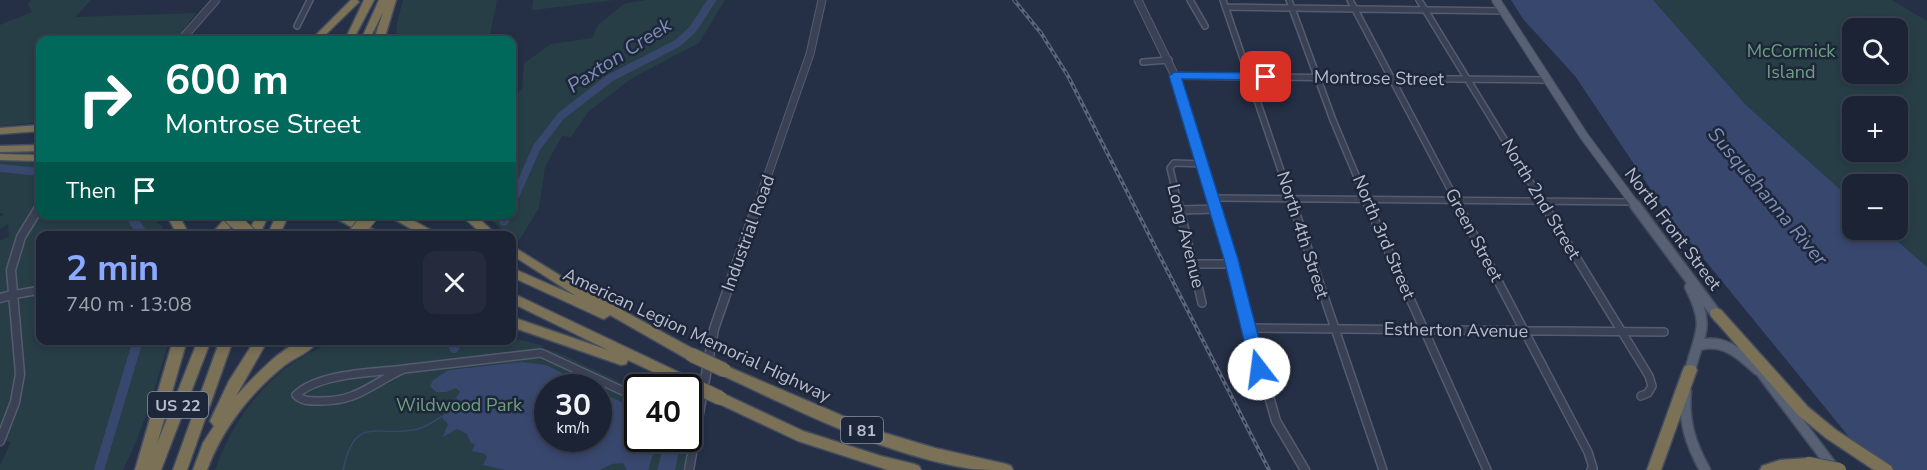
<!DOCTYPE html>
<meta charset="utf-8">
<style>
:root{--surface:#1c2334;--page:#252b3c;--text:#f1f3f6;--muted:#a0a4ac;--line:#3a404f;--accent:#8ba9ff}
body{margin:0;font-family:"Nunito Sans",sans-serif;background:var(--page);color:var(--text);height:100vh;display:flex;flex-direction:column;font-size:22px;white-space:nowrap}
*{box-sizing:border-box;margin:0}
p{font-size:20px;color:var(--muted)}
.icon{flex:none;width:33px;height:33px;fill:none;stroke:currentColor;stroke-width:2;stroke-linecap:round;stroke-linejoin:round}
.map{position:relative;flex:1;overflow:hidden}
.drawer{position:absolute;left:36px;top:231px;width:480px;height:114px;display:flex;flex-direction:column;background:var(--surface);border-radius:12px;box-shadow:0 3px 9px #0003,0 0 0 2px var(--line)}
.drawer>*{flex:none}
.guide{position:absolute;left:36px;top:36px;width:480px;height:183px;border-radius:12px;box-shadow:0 3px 9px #0003,0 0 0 2px var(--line);background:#00695c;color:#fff;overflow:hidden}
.buttons{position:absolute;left:1842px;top:18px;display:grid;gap:12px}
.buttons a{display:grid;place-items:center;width:66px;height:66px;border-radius:12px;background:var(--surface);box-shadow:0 3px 9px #0003,0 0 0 2px var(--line);font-size:30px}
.speed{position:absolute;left:534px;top:374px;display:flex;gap:12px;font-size:30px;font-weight:700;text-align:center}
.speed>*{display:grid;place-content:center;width:78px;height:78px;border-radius:50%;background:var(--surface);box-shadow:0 3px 9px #0003,0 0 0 2px var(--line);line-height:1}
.speed small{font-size:15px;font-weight:400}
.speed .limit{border:3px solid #111;border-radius:9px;background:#fff;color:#111}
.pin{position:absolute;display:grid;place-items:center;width:51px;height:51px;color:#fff;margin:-26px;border-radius:12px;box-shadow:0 3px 9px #0006}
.me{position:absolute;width:66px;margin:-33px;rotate:345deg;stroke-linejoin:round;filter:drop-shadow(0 0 4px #0008)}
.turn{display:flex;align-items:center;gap:21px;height:126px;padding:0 30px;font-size:27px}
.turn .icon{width:78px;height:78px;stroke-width:2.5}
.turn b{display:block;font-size:42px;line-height:51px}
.then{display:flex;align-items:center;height:57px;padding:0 30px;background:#0003;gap:12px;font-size:22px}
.round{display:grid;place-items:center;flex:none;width:63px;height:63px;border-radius:12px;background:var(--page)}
.summary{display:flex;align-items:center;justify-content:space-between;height:102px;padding:0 30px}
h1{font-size:36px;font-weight:700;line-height:45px;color:var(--accent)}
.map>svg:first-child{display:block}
</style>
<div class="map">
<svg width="1927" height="470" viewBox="0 0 1927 470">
<rect width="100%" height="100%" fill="#252f45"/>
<!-- green -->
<path fill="#273e46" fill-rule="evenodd" d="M91,0l-16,17 121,-4 -20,27h-136v82l-40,4v-101l32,-13 -4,-8 3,-4z
M403,0h94l-8,40h-93l1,-18z
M533,0h81l-80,10 -2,-1z
M647,0h78l-26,43 -67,35 -44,34 -17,25 -9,-1 -17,31 -6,41 -20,33 -15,-9 -17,-17 25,-1v-117l10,-8 2,-26 27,-19 41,-6 6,-13 22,-18 6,-4z
M1653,0h239l35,21v246l-42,-37h13v-46h-46v16l-106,-95zM1852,28h46v46h-46zM1852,106h46v46h-46z
M17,161l23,2v51l113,1 5,2 -1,6 5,3 4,9 -126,1v104l129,1c-13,43 -25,88 -46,129h-123v-5l11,-23 -11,-4v-198l9,-3 -1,-13 -8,5v-12l4,-3 -4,-1v-51z
M512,338l33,8 -5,2 17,4 80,38 1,48h50l1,-42 4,3 1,14 -11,57h-468c20,-58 62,-109 122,-129l175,-1zM548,387h50v51h-50z"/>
<!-- water -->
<path fill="#38476d" d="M1511,0h142l93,105 106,95v30h33l42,37v203h-51l-208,-255 -93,-139 -52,-57z
M522,362l24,3 44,22h-42v51h50l1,-47 38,19 1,28h20l-10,32h-21l-4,-7 -11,1 -12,6h-95l-22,-5 4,-8 -2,-3 -13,-3 3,-7 -4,-1 -4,-9 -10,-5 -14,8 5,-13 -5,-5v-3l17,-24 -4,-4 -10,4h-10l-6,-6 3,-6 16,-10z
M666,438h16l-7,32h-18z"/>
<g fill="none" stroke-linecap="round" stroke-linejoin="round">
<!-- stream -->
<path stroke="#38476d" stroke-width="1.5" d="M343,470c12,-58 35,-31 75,-41 8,-2 17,-9 25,-13"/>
<!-- river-far1 -->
<path stroke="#38476d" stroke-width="8" d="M0,168l40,4
M512,203l25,-56 24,-31 49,-38 68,-35 15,-14 19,-29"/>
<!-- river -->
<path stroke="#38476d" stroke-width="10" d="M129,214l15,22
M504,221l2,-7
M453,340l1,8
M99,470l39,-130"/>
<!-- minor-far1 casing -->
<g stroke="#555c6f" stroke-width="8">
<path id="minor-far1" d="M1190,0l15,26
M1223,0l70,206
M1289,0l44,120 36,86
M1350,0l109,206
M1419,0l126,206
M1226,7l277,4
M297,26l13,-26
M1143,62l26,-2
M1175,76l372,4
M1213,198l419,4
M1179,206l-9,-38 4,-5 29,1"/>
</g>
<!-- minor casing -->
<g stroke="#555c6f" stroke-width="10">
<path id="minor" d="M1179,205l23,98
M1293,205l90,265
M1368,205l119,265
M1458,205l130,247 5,16 -2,2
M1544,205l105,171 3,10 -4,7 -7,3
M1180,210l37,-1
M1193,264h39
M12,295l28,-5
M1248,328l416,4
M404,369c-34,15 -46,33 -86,32 -9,0 -16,0 -22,-6 23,-22 77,-22 108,-26z
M404,369l137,-16 97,45
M688,414l13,-12"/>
</g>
<!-- tertiary-far1 casing -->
<g stroke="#555c6f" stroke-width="9">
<path id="tertiary-far1" d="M1138,0l37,76 40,130
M181,40l35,-40
M757,206l53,-152 12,-54"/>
</g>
<!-- tertiary casing -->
<g stroke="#555c6f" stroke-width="11">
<path id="tertiary" d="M1215,205l61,216 29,49
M0,298l12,-3
M0,441l15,-39 5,-28 -9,-104 10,-33 19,-31
M689,470l25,-141 43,-124"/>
</g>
<!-- primary-far1 casing -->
<g stroke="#434a5e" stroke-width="10">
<path id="primary-far1" d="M1496,0l88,136 52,70"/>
</g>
<!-- primary casing -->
<g stroke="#434a5e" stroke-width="13">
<path id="primary" d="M1635,205l84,113
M1700,345c24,-7 41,10 58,25
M1755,364l80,106
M1689,375c9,-41 23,-46 1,-88
M1686,392c-3,29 5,53 19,78"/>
</g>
<!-- motorway casing -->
<g stroke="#444c5f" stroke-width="3">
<path id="motorway" d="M351,0h6l2,2 -39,38h-9z
M364,0h10l-21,40h-8z
M379,0h17l-12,40h-10l9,-28 -14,28h-8z
M40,125v6l-40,3v-6z
M40,145v6l-40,1v-6z
M0,154l40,1v6l-40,-1z
M166,214h12l12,22h-12z
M229,214h13l-19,22h-13z
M257,214h12l-10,22h-12z
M277,214h12l-10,22h-12z
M328,214h17l40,22h-17z
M385,214h17l39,22h-17z
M460,214h14l24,22h-14z
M512,246l57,35 128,70 2,4 -2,4h-10l-77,-44 -6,4 -5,-2 -87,-40v-9l64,28 -64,-41z
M512,293l179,85 2,4 -2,4 -6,1 -57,-27 -2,4 -5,1 -109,-38v-10l96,33 -96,-47z
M1716,308l5,2 87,97 28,23 55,36 2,4h-19l-48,-32 -28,-23 -87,-99 -1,-3 1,-3z
M173,340h14l-30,104 41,-104h13l-50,130h-26z
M220,340h13l-46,130h-14z
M255,340h13l-32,56c15,-16 43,-47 65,-55 5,-2 13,-1 18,-1 -7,11 -23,17 -34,25 -34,27 -63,64 -78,105h-14l10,-27 11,-17 -4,-5 19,-40z
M724,365l154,66 57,17 71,16 5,2 2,4c-13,0 -28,0 -41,-1 -89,-14 -172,-58 -253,-95l-2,-4 2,-4z
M1690,365l5,1 2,4 -36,100h-14l36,-100 2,-4z
M720,392l83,39 78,25 33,8 5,2 2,4h-33l-90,-29 -83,-39 -2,-4 2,-4z
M1809,458l5,2 2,4 -2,4 -4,2h-50l2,-4 18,-6z"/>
</g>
<!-- minor-far1 -->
<use href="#minor-far1" stroke="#3a4154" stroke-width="5"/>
<!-- minor -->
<use href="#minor" stroke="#3a4154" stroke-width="7"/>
<!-- tertiary-far1 -->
<use href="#tertiary-far1" stroke="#3a4154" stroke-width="7"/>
<!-- tertiary -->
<use href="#tertiary" stroke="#3a4154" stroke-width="8"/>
<!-- primary-far1 -->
<use href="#primary-far1" stroke="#586074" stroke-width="8"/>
<!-- primary -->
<use href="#primary" stroke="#586074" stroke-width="10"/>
<!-- motorway -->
<use href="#motorway" fill="#7b7156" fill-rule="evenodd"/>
<!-- rail casing -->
<g stroke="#5c657b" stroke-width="4">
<path id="rail" d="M1014,0l27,33 27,43 201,394"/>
</g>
<!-- rail -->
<use href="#rail" stroke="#1e263a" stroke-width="1.5" stroke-dasharray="4" stroke-linecap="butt"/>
<!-- motorway-bridge casing -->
<g stroke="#444c5f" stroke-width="16" stroke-linecap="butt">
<path id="motorway-bridge" d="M228,214l23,22
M354,236l18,-22
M692,355l32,15
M686,382l34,16
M1809,464l30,6"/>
</g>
<!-- motorway-bridge -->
<use href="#motorway-bridge" stroke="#7b7156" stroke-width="14"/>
</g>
<!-- route -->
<path fill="#1a73e8" stroke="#114b97" stroke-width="1.5" d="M1175,72l91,1 6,4 -6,3 -84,-1 56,180 29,110 -2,4h-11l-3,-4 -27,-110 -55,-183z"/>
<g text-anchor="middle" stroke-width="5" stroke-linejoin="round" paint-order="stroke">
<!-- shield labels -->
<g fill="#1e263a" stroke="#8990a2" stroke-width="1.5">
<rect x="148" y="392" width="60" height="26" rx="4.5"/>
<rect x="841" y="417" width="42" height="26" rx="4.5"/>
</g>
<g font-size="16" font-weight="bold" fill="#b7bdce">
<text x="178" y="411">US 22</text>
<text x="862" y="436">I 81</text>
</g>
<!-- park labels -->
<g font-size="18" fill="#6da07f" stroke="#1e263a">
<text x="1791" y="57">McCormick<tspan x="1791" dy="21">Island</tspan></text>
<text x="459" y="411">Wildwood Park</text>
</g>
<!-- street labels -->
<g font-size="18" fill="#b7bdce" stroke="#1e263a">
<text transform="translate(1379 78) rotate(1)" y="6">Montrose Street</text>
<text transform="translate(1541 199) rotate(59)" y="6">North 2nd Street</text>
<text transform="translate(1673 229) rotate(53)" y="6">North Front Street</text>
<text transform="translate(748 233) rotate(-70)" y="6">Industrial Road</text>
<text transform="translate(1303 235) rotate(72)" y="6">North 4th Street</text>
<text transform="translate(1474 235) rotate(62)" y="6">Green Street</text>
<text transform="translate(1186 236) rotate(76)" y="6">Long Avenue</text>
<text transform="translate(1384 237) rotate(67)" y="6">North 3rd Street</text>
<text transform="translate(1456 330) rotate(1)" y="6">Estherton Avenue</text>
<text transform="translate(697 335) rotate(25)" y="6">American Legion Memorial Highway</text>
</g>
<!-- water labels -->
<g font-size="20" font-style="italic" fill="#7c8eb7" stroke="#1e263a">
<text transform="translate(619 55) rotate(-33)" y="7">Paxton Creek</text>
<text transform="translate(1768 196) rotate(50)" y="7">Susquehanna River</text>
</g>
</g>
</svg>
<div class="buttons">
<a><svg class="icon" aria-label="search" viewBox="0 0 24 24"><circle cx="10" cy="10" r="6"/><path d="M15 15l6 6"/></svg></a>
<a>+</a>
<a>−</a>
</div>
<div class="speed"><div>30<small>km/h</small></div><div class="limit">40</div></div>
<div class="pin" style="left:1266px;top:77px;background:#d93025"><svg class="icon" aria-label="arrive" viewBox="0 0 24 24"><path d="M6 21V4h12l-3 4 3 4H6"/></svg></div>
<svg class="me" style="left:1259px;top:369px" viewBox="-20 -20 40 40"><circle r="19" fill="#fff"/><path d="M0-13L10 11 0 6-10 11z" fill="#1a73e8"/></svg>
<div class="guide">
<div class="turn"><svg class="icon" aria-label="right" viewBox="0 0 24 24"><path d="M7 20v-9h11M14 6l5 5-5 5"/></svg><div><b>600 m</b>Montrose Street</div></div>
<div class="then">Then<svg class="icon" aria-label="arrive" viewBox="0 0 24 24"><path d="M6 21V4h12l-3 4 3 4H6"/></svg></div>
</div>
<section class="drawer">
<div class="summary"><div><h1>2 min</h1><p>740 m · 13:08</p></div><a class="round"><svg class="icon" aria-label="close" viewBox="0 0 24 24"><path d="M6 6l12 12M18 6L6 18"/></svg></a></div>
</section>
</div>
